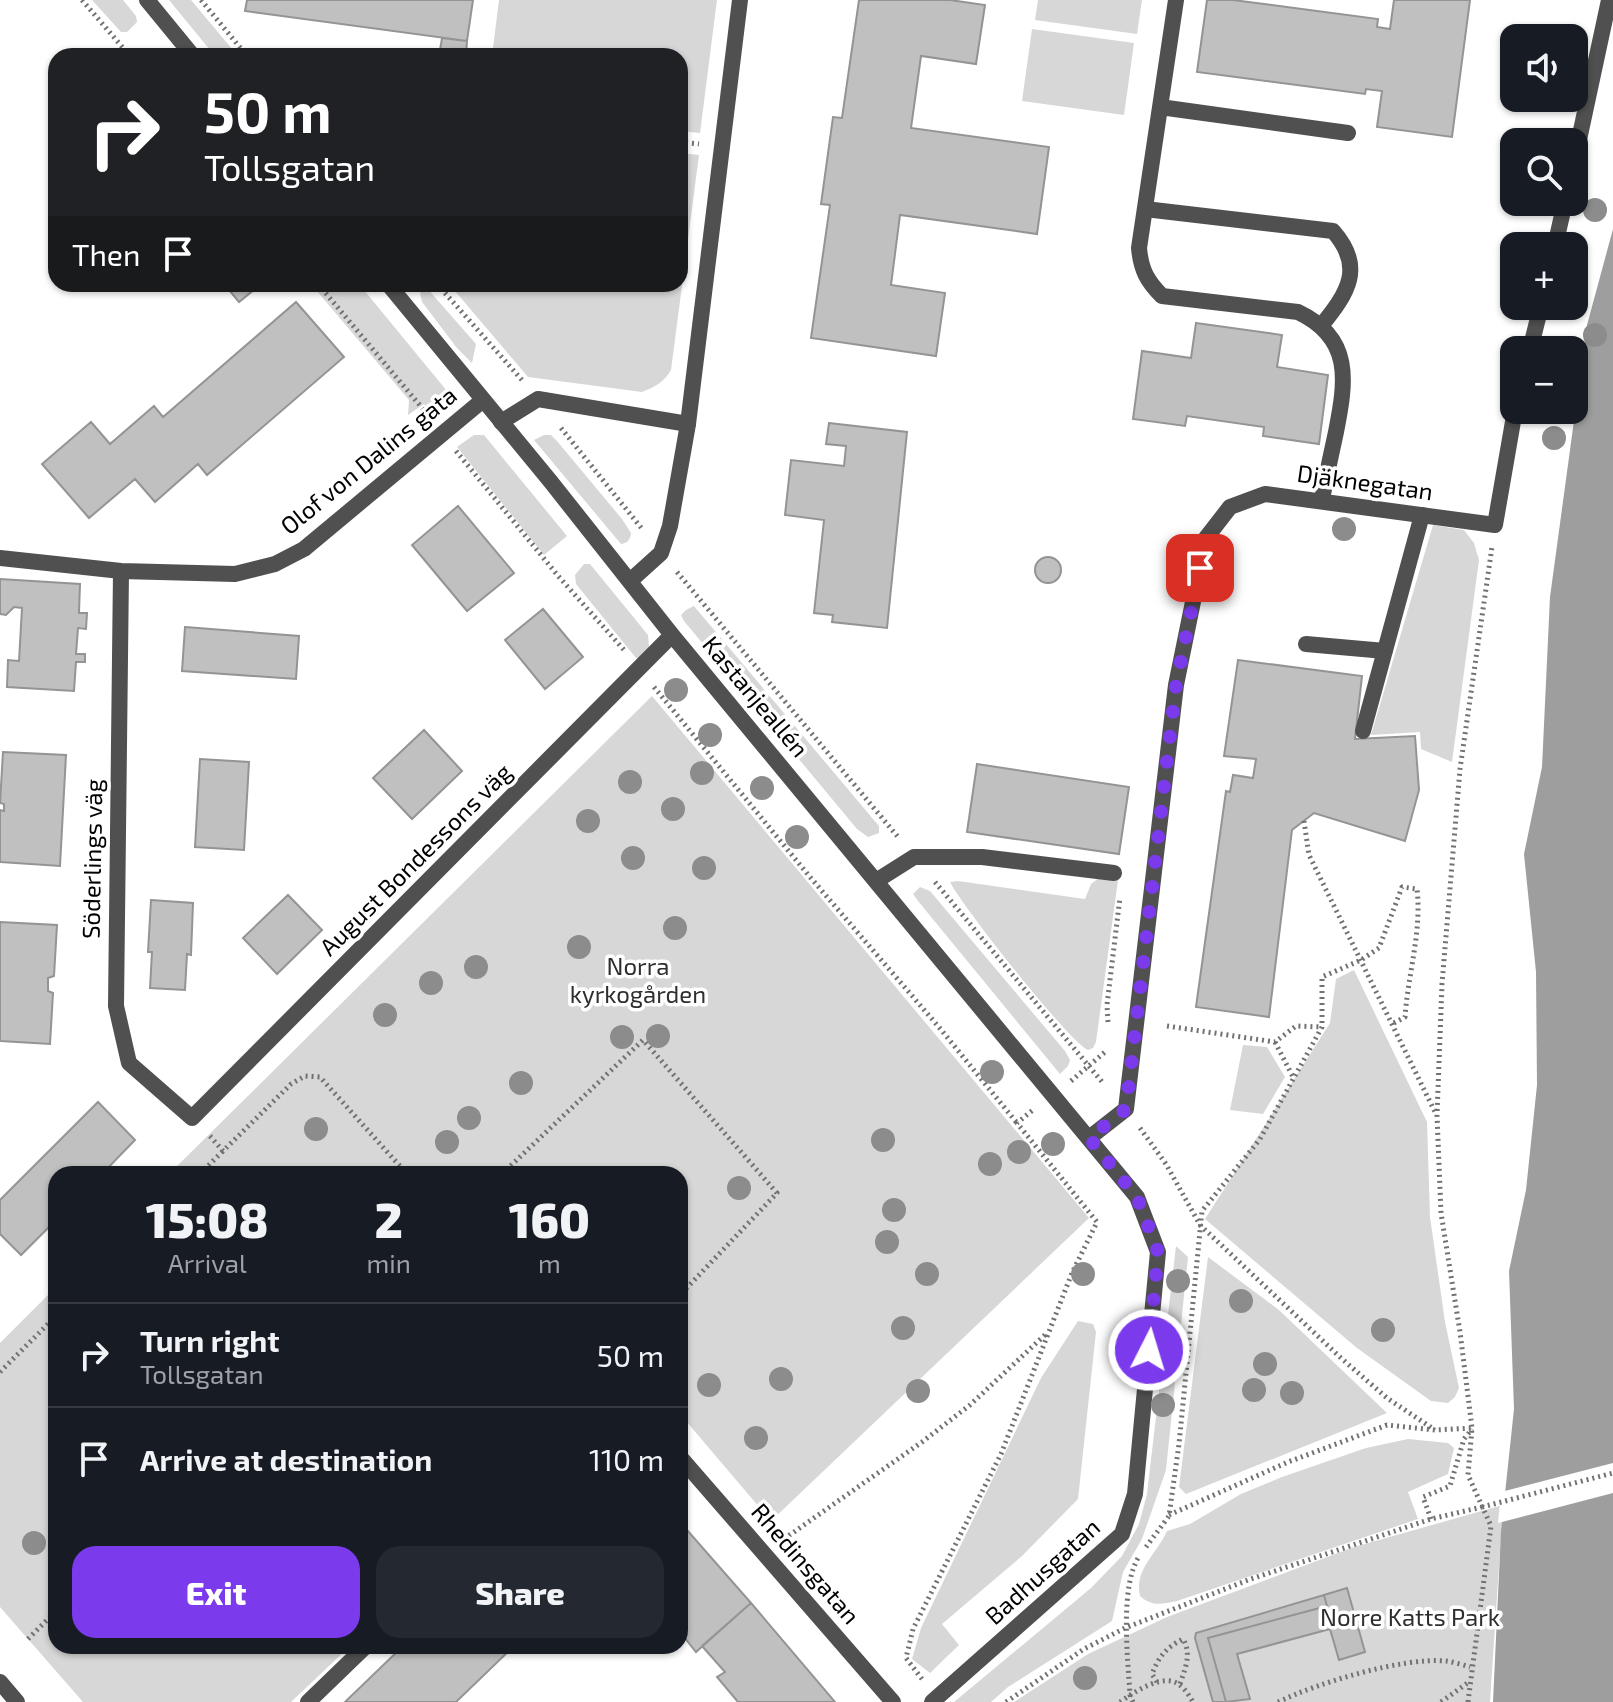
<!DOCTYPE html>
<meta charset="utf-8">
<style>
:root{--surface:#171b24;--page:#242831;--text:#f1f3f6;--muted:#9ea1a6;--line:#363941;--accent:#7c3aed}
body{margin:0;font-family:"Exo 2",sans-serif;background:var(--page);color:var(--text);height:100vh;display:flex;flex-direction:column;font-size:30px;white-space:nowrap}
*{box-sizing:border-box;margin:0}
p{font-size:26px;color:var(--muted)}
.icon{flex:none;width:44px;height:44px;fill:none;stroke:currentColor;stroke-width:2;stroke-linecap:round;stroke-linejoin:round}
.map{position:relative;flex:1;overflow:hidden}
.panel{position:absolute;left:48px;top:1166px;width:640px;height:488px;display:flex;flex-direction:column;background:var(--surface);border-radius:24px;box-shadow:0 2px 6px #0004}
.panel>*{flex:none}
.guide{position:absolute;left:48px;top:48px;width:640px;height:244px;border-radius:24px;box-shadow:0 2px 6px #0004;background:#202124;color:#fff;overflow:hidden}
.tools{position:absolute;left:1500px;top:24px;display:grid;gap:16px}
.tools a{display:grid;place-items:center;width:88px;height:88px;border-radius:16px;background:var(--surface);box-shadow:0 2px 6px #0004;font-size:40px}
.pin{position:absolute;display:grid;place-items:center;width:68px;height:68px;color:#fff;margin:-34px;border-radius:16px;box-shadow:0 4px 12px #0006}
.me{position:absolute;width:88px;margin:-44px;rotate:5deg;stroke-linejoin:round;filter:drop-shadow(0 0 6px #0008)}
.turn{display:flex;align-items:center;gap:28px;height:168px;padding:0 24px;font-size:36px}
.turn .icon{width:104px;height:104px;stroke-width:2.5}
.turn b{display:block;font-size:56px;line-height:68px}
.then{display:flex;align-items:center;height:76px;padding:0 24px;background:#0003;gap:16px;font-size:30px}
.eta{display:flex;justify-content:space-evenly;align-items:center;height:136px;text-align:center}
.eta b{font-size:48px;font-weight:800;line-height:56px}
.button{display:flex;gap:16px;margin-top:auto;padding:16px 24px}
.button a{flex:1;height:92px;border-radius:24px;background:var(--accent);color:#fff;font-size:32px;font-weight:800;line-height:92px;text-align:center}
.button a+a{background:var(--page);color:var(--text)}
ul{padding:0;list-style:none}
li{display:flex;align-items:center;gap:24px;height:104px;padding:0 24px;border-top:2px solid var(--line)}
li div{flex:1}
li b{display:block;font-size:30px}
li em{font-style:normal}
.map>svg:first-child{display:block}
</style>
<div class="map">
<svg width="1613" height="1702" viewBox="0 0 1613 1702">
<rect width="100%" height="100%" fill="#fff"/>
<!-- green -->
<path fill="#d7d7d7" d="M92,0h31l13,16 1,6 -10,10h-6z
M169,0h22l47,56h-23z
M499,0h218l-17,133 -20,-2v-75h-188z
M1038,0h104l-5,34 -102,-14z
M1032,29l102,14 -10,72 -102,-14z
M680,153l19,2 -28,215c-7,12 -16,17 -29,22l-114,-15 -79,-93h231z
M311,284h48l88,107c3,12 -3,20 -12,27l-11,-14 -16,11 1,-15z
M426,287l50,57 -4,19 -15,-15 -35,-46 -2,-9z
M474,435h10l83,101 -23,19 -87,-108z
M544,435h7l6,6 65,78 9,14c-1,7 -3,10 -10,11l-87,-104z
M1433,525l31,5 10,13 5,17 -27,202 -31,-13 -1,-17 -49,3z
M584,564h6l58,71 1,11 -4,11 -4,2 -5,-1 -60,-74 -1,-9z
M694,606l179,213 6,7v7l-11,4 -11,-8 -173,-208 -3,-6 5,-5z
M652,696l437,522 -318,303 -91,-107v-240h-511z
M1099,878l19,2 -22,162 -3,6 -5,2c-19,-8 -126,-144 -138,-168l8,-1 127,18 6,-15z
M920,887l10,4 135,160 5,9 -2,6 -8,8 -142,-173 -5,-7z
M1354,970l73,152 3,95 15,105 14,66 -4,9 -7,6 -17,-2 -74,-53 -152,-129 125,-196 6,-44z
M1243,1045l24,2 18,30 -22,37 -33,-4z
M1176,1246l12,11 -22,213 -24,69 -19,33 -11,49 -104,66 -17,15h-37l137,-114 31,-32 17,-32 8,-30z
M1208,1257l71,53 108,103 -201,81 -7,-7z
M56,1287v359h294l-59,56h-208l-83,-95v-264z
M1078,1321l15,3 3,8 -18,167 -56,57 -80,68 17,21 -29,28 -18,-14 9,-31 120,-250z
M1408,1439l40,4 6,5 -6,26 -40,18 10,27 -241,82c-15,3 -25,6 -37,-5 -6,-27 17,-42 27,-65l23,-7 51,-30 41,-17 84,-29z
M1503,1505l-13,197h-476l74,-48 79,-37 187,-70z"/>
<!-- water -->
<path fill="#9e9e9e" d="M1613,229v1473h-120l8,-171 13,-122 -5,-138 17,-81 11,-105 -1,-113 -12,-118 18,-87 8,-170 37,-272z"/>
<!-- pier -->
<path fill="#fff" d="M1613,1463v30l-115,30 3,-31z"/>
<!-- building -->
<path fill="#c0c0c0" stroke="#949494" stroke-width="2" d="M247,0h226l-6,41 -222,-30z
M859,0h91l35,5 -9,59 -55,-8 -10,72 138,19 -12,87 -137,-19 -9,70 54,8 -9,63 -125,-18 19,-133 -9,-1 12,-87 9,1z
M1207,0h26l145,19 -1,8 13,2 4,-29h76l-18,137 -75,-10 5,-36 -16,-2 -1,5 -168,-22z
M442,38l25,3 -1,15h-27z
M224,284h37l-22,18z
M296,302l48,55 -137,118 -9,-11 -43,38 -20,-23 -46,39 -47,-54 49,-42 19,22 44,-38 9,11z
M1196,323l86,12 -5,32 51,8 -9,69 -56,-8 1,-9 -77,-11 -2,10 -52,-7 9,-68 49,7z
M829,423l78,9 -20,196 -55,-6 1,-7 -19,-2 10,-93 -39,-5 6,-55 53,6 2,-20 -20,-2z
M458,506l56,67 -47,38 -55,-66z
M1035 570a13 13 0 1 1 26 0a13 13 0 1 1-26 0Z
M0,579l80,5 -1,29h8l-1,16 -8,-1 -2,26h9v8h-9l-2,29 -67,-4 1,-27 11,1 3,-53 -8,-1 -8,8 -6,-1z
M543,609l40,48 -38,32 -40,-49z
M185,627l114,9 -3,43 -114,-8z
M1238,660l124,16 -7,63 60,-3 4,54 -14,51 -91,-28 -22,17 -23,187 -73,-10 30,-216 4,1 3,-17 20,3 3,-19 -32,-3z
M424,730l38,41 -50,48 -39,-41z
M3,752l63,3 -6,111 -60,-4v-52l4,1v-7l-4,-1z
M200,759l49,3 -5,88 -49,-3z
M977,764l152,23 -10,67 -152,-22z
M288,895l34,35 -45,44 -34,-36z
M151,900l42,3 -2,52 -4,-1 -2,36 -35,-2 2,-36h-4z
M0,922l57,3 -3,51 -6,2v13l5,2 -3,51 -50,-3z
M98,1102l37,38 -33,34h-46v46l-35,35 -21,-21v-34z
M680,1522l71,81 -55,49 -16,-20z
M1347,1588l18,64 -26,8 -9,-31 -93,25 13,45 -24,3 -18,-64 119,-32 -3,-11z
M1324,1595l3,11 -119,32 18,64h-13l-18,-64 1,-5z
M751,1603l84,99h-97l-21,-25 8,-5 -23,-26z
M403,1646h111l-58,56h-111z"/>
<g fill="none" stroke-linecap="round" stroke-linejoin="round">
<!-- path -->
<path stroke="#727272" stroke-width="5" stroke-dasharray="2 4" stroke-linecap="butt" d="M82,0l48,56
M201,0l46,56
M680,142l19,2
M318,284l110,131
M437,284l85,96
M561,428l82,102
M456,451l103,126 66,74
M677,572l221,265
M654,687l156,190 128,149 79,97
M1304,821l5,34 127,259
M935,882l168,201
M1108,1022l-1,-17 13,-108
M1167,1026l108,16 21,-16 26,1
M1275,1042l18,35
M1071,1081l34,-29
M1140,1128l26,36 34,61 141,133 46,40 48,32
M210,1136l13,15 68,-67 14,-8 15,1 87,97
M200,1174l23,-23
M502,1174l141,-134 134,153 -97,102
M0,1372l56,-56
M1169,1515l119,-53 99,-37 48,5 37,-2
M1431,1519l-8,-22 27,-11 14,-47 8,-10
M784,1539l138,-97 48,-37 77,-72
M1146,1547l23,-31 10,-72 23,-233 58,-72 62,-112v-50l39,-17 18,-12 23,-61 15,2c5,42 -9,85 -12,128l-13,7
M28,1639l28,-28
M922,1679l-16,-21 7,-29 88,-175 71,-181 25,-51 -80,-99 17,-14
M1157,1682l-5,-8c7,-18 14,-26 31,-35 9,15 2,30 -3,45
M1006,1702l78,-53 41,-21 123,-48 183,-61 51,-12
M1120,1702c14,-10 45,-31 61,-16 5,4 9,11 12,16
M1133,1702l-3,-7c-2,-36 -11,-110 10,-140
M1278,1702c40,-19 124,-45 168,-41 8,1 17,4 24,6
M1441,1702l28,-20
M1468,1702l23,-176 -23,-51 4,-47 -12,-96 -19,-119 -4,-98 5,-131 18,-215 32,-222"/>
<!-- service -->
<path stroke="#505050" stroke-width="16" d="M1176,0l-37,248c2,22 8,33 23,48l136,16c55,26 48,69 38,120 -5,23 -10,45 -14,68
M1160,107l188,26
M1145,209l188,22c32,36 15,62 -12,95
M501,422l37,-23 150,25
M1306,644l79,7
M1363,731l59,-216
M876,881l38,-24h68l132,16"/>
<!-- minor -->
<path stroke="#505050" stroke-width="16" d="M147,0l46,56
M1574,163l35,-163
M1555,246l10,-44
M388,284l163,198 121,153 465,562 21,55 -23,242 -13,40 -190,168
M1530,350l11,-44
M0,558l121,13 114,3 40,-10 29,-15 179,-149
M121,571l-5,435 13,57 63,55 480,-483
M630,581l31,-28 9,-27 18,-102 52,-424
M1089,1138l37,-29 50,-424 30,-147 24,-31 35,-13 230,31 20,-115
M680,1457l213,245
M308,1702l58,-56"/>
<!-- tertiary -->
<path stroke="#505050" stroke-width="16" d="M0,1682l17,20"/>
<!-- path-bridge -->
<path stroke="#727272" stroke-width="5" stroke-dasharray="2 4" stroke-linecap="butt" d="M1482,1507l131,-34"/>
</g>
<!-- trees -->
<g fill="#8c8c8c">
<circle cx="1595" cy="210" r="12"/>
<circle cx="1595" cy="335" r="12"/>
<circle cx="1554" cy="438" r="12"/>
<circle cx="1344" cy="529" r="12"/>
<circle cx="676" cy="690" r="12"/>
<circle cx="710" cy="735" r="12"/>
<circle cx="702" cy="773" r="12"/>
<circle cx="630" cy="782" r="12"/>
<circle cx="762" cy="788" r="12"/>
<circle cx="673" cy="809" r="12"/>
<circle cx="588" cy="821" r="12"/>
<circle cx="797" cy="837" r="12"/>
<circle cx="633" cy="858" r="12"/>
<circle cx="704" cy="868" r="12"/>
<circle cx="675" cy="928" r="12"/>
<circle cx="579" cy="947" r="12"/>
<circle cx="476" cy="967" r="12"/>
<circle cx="431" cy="983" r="12"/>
<circle cx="385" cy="1015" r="12"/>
<circle cx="658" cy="1036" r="12"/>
<circle cx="622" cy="1037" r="12"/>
<circle cx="992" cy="1072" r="12"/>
<circle cx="521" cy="1083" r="12"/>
<circle cx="469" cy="1118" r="12"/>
<circle cx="316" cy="1129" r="12"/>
<circle cx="883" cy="1140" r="12"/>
<circle cx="447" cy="1142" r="12"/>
<circle cx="1053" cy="1144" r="12"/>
<circle cx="1019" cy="1152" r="12"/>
<circle cx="990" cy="1164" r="12"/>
<circle cx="739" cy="1188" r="12"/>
<circle cx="894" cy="1210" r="12"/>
<circle cx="887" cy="1242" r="12"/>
<circle cx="927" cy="1274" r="12"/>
<circle cx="1083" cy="1274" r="12"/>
<circle cx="1178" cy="1281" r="12"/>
<circle cx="1241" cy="1301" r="12"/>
<circle cx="903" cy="1328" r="12"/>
<circle cx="1383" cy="1330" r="12"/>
<circle cx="1172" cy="1341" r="12"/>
<circle cx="1265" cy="1364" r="12"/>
<circle cx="781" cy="1379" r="12"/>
<circle cx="709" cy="1385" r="12"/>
<circle cx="1254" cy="1390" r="12"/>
<circle cx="918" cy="1391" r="12"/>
<circle cx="1292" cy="1393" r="12"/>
<circle cx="1163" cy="1405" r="12"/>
<circle cx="756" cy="1438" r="12"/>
<circle cx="34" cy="1543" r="12"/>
<circle cx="1085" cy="1678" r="12"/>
</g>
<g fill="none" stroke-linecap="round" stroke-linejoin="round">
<!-- route -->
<path stroke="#7c3aed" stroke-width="14" stroke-dasharray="0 25.2" d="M1149,1350l9,-98 -21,-55 -48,-59 37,-29 50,-424 24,-117"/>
</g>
<g text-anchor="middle" stroke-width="7" stroke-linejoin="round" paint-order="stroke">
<!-- street labels -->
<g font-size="24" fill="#000" stroke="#fff">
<text transform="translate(369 461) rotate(-39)" y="8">Olof von Dalins gata</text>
<text transform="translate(1365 483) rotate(8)" y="8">Djäknegatan</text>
<text transform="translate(755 697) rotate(50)" y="8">Kastanjeallén</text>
<text transform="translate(93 859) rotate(-89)" y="8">Söderlings väg</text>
<text transform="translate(416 860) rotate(-45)" y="8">August Bondessons väg</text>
<text transform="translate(805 1564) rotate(49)" y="8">Rhedinsgatan</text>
<text transform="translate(1043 1572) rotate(-42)" y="8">Badhusgatan</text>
</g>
<!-- park labels -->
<g font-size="24" fill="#2e2e2e" stroke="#fff">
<text x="638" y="975">Norra<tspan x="638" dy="28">kyrkogården</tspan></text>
<text x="1410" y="1626">Norre Katts Park</text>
</g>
</g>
</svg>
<div class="tools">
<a><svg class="icon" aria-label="sound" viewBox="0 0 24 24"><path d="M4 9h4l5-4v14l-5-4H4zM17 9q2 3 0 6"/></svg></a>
<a><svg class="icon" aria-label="search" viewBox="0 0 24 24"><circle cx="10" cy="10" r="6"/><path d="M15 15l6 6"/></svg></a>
<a>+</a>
<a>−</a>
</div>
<div class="pin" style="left:1200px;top:568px;background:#d93025"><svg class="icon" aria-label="arrive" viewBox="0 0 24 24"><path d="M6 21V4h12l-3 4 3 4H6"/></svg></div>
<svg class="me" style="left:1149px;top:1350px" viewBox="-20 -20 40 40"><circle r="17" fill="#7c3aed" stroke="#fff" stroke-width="3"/><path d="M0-11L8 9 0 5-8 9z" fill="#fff"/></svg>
<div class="guide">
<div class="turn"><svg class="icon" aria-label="right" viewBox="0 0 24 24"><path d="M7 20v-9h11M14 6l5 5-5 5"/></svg><div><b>50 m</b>Tollsgatan</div></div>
<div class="then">Then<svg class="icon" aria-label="arrive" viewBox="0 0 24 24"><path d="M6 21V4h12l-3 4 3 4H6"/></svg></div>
</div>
<section class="panel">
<div class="eta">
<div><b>15:08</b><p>Arrival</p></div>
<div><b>2</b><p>min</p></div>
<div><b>160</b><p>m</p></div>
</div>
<ul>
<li><svg class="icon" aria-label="right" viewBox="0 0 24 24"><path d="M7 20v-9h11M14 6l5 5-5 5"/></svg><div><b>Turn right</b><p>Tollsgatan</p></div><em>50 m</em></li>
<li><svg class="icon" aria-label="arrive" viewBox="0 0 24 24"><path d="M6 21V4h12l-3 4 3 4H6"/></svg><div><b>Arrive at destination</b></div><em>110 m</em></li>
</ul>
<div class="button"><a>Exit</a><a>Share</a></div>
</section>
</div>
